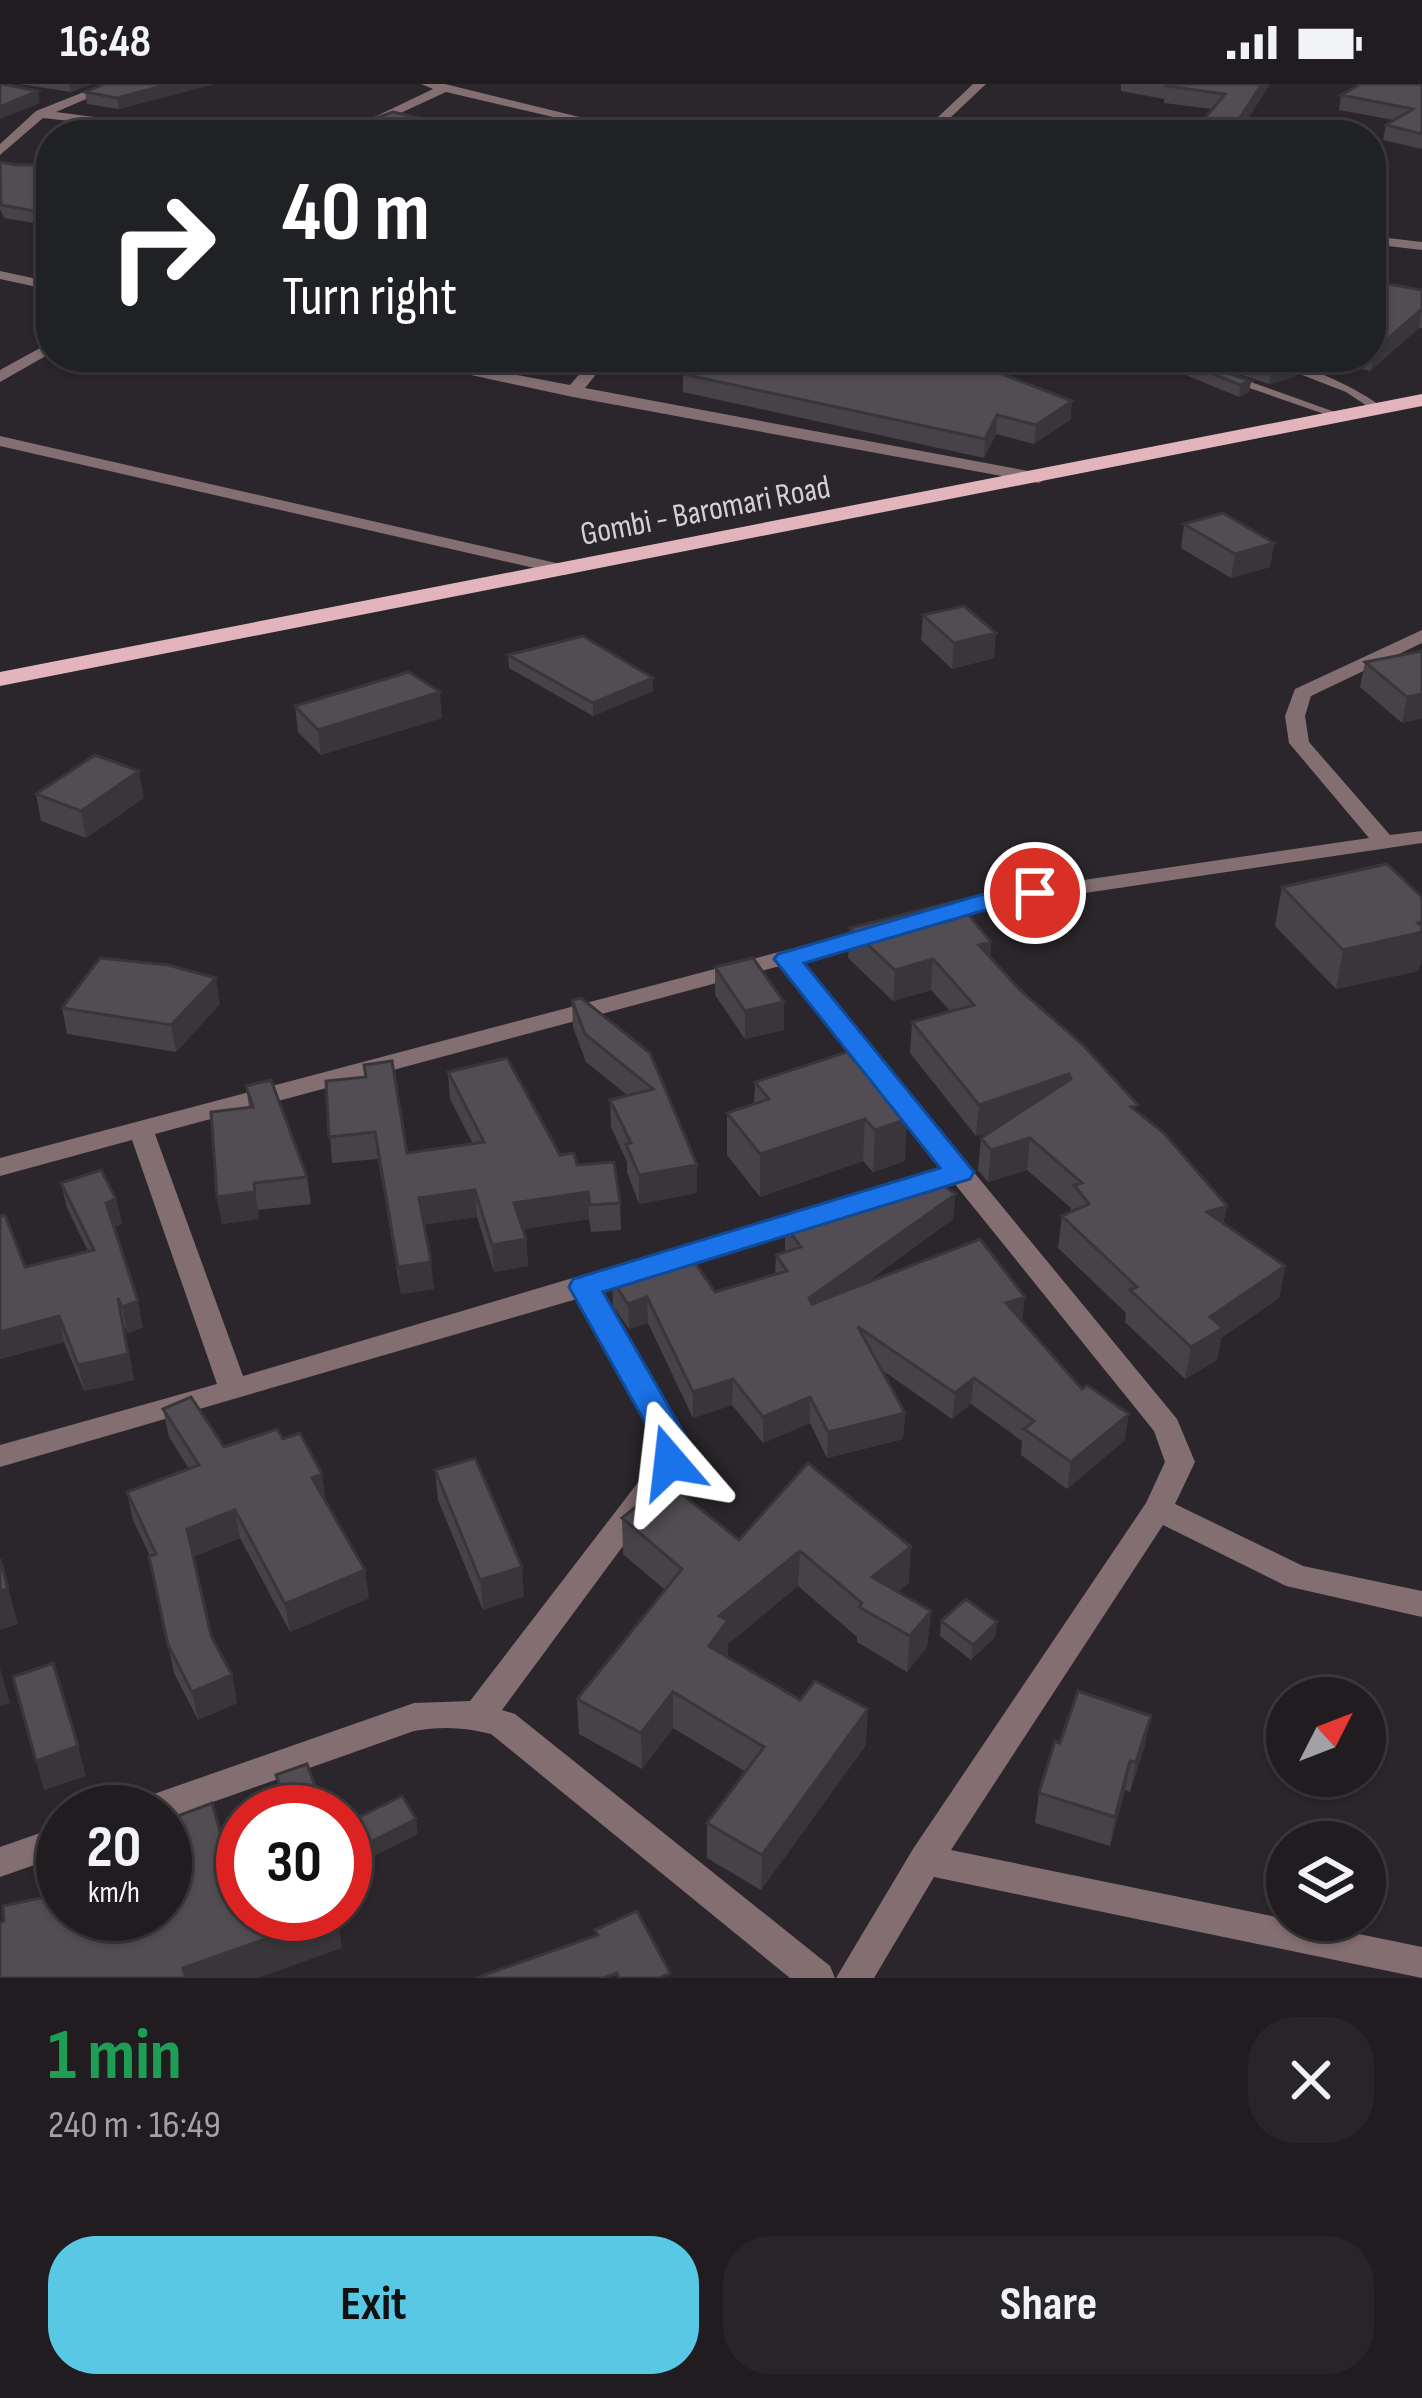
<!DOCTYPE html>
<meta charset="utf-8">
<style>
:root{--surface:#201c20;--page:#282529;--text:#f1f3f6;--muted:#a2a1a5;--line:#3d3a3e;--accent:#59c8e5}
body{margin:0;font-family:"Sofia Sans Condensed",sans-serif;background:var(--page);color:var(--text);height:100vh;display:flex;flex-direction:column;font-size:45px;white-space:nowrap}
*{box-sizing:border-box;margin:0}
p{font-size:39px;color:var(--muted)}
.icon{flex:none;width:66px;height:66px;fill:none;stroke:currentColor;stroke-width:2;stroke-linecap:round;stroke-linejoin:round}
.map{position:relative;height:1894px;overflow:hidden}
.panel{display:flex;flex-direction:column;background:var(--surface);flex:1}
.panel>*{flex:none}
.banner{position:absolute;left:36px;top:36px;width:1350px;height:252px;border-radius:48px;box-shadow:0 3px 9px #0004,0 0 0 3px var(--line);background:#202124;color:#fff;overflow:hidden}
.needle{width:78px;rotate:48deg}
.buttons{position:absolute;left:1266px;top:1593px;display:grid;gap:24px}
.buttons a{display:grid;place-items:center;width:120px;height:120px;border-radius:50%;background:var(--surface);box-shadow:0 3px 9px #0004,0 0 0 3px var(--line);font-size:60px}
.speed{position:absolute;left:36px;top:1701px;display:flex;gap:24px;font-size:60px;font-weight:700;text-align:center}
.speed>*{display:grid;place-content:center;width:156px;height:156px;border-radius:50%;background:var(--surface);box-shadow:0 3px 9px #0004,0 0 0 3px var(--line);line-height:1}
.speed small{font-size:30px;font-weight:400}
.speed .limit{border:18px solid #d22;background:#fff;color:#111}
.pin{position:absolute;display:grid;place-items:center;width:102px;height:102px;color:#fff;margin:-51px;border:6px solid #fff;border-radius:50%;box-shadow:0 3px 12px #0007}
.me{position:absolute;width:132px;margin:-66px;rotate:343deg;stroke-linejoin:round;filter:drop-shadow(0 0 9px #0008)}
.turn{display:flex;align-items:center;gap:42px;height:252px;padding:0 48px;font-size:54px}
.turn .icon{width:156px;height:156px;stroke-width:2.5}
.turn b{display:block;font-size:84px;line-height:102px}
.round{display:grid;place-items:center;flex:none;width:126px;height:126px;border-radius:48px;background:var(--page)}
.head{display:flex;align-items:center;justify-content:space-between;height:204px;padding:0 48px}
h1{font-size:72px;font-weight:700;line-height:90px;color:#1e9e55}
.primary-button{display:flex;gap:24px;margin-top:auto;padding:24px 48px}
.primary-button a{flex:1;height:138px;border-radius:48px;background:var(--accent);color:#111;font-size:48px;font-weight:700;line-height:138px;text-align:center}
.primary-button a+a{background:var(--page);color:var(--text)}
.status{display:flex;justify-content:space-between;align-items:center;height:84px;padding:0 60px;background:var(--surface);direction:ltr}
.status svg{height:33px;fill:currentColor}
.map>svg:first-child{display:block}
</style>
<div class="status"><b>16:48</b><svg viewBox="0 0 49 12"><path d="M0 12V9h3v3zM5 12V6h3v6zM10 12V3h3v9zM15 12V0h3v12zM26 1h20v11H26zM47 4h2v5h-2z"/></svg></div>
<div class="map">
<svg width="1422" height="1894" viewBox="0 0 1422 1894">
<rect width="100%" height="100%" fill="#2a262b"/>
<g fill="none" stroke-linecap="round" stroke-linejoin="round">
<!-- lane -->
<path fill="#836e71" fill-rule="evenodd" d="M1164,273h15l24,10 -9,2z
M1256,273c34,0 100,29 127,51l-10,2 -27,-18z
M1229,293h8l109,39 -10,2 -107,-37z"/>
<!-- street -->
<path fill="#836e71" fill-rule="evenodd" d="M104,0h17l-65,28 177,23h-39l-151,-17 -43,37v-11l36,-33z
M421,0h24l208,51h-22l-185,-43 -93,43h-16l96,-46z
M973,0h13l-54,51h-13z
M1201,39l4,7 -48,5 2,-3z
M1371,152l51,6v8l-51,-6z
M0,187l51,11v8l-51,-11z
M51,258v11l-51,29v-12z
M388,273h33l149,28 24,-28h16l-25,31 454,85 8,5 -8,5 -466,-86z
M0,352l565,129 9,5 -9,5 -565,-129z
M1422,546v13l-111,53 -6,20 4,26 81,93 32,-4v12l-431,64 -58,17 -11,-7 3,-5 64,-18 380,-56 -80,-95 -4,-27 10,-27z
M877,842l8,2 3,5 -3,5 -85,23 377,458 18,43 -20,42 128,62 119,25v26l-136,-31 -123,-61 -212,325 471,97v31l-488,-101 -60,101h-38l77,-129 233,-346 19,-41 -11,-31 -200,-248 -354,109 87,149 -2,21 -183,248 13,4 315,252 5,12h-45l-299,-244c-26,-7 -50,-8 -77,-3l-249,88v-7h-39l5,-10 283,-99 56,-2 186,-242 1,-18 -80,-142 -577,168v-22l217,-61 -85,-244 -132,36v-18zM780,882l163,202 -700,208 -88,-242z
M63,1741v30l-63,22v-30z"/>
<!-- primary -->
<path fill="#e1b5bb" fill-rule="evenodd" d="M1422,310v12l-1422,280v-14z"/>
</g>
<!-- wall -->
<path fill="#474247" d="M19,0h73l-21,8z
M104,0h110l-95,25 -32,-5 -2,-12z
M1121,0h149l-23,36 24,3 -2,12h-78l21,-26 -48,-6v-4l-43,-8z
M1422,0v65l-39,-9 3,-15 8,-5 -55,-10 2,-15z
M0,78l15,3h33l3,-2v63l-47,-8 -4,-9z
M1371,156l1,41 50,9v38h-3l-49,43 -43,-10 -12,6 -17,-5 -3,15 -26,7 -84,-27h186z
M544,273h45l-5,5z
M610,273h39l-19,9 -20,-2z
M710,273h111l-2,2 252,60 -37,25 -38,-10 -12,24 -301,-66v-18z
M1178,276l73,21 -2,11 -10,5 -63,-26z
M1184,440l90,19 -4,24 -39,11 -50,-30z
M923,531l71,43 -42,11 -31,-29z
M1422,567v67l-20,5 -42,-36 5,-25z
M508,571l145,36 -60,25 -84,-48z
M295,622l147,12 -121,37 -23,-23z
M36,710l108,4 -58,40 -45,-17z
M1282,803l140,10v62l-4,12 -82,18 -61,-63z
M850,844l141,14 -1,15 237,249 -4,17 62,43 -6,32 -58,40 -4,22 -32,19 -60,-57 1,-9 -68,-65 4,-32 8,-4 1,-4 -44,-38 -39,12 -10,-12 3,-32 12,-7 -17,5 -66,-83 2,-31 39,-10 -20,-22 -38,11 -45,-43z
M715,883l69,35v28l-39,9 -30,-44z
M572,916l78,53 47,112v28l-58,11 -12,-32v-10l-16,-35 -1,-27 17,-5 -41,-33 -13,-35z
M220,920l-44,48 -109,-18 -5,-26z
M847,968l58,109 -32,11 -10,-11 -103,36 -33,-42v-42l27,-9 1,-22z
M448,988l112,83 17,10 43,38 1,27 -30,2 -2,-13 -66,10 3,10 2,27 -34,6 -17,-55 -53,7 10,65 -33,5 -23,-135 -46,4 -6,-82 81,72 66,-9 -23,-45z
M246,1002l61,91 4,27 -53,6 1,9 -37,5 -5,-27 32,-90z
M61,1099l55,16 6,25 -8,3 29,100 -15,6 -5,-10 11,57 -50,11 -20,-49 -64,17v-143l25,51 63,-16 -21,-43z
M953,1135l-89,65 159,38 102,118 -58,49 -46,-34 1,-14 -51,-37 -19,15 -70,-49 23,43 -2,26 -76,19 -17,-35 -47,20 -31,-38 -39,13 -45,-95 -19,6 -16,-23 -1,-26 103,12 60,-18 1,-19 9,-3v-26l34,-4z
M163,1325l61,38 102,54 43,97 -79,34 -50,-94 -47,19 18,79 21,39 5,28 -39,17 -24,-47 -24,-117 -17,-36 -6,-28 62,-23 -20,-32z
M808,1379l101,120 -12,9 34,20 -4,35 -20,25 -50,-30v-5l-59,-51 -70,58v13l138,88 -105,145 -54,-32v-35l39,-51 -73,-44 -31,41 -63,-35 -2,-35 88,-109 -42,-36 -1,-36 117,22z
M435,1386l89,126 -41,14 -45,-110z
M941,1537l56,1 -2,15 -24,23 -31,-24z
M1060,1659l85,2 -15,47 -5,-2 -15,56 -75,-23 4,-30z
M276,1691l45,27 2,10h-36l-8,-22z"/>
<!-- shaded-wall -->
<path fill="#39363a" d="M69,0h23l-21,8z
M170,0h44l-95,25 -2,-11z
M1262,0h8l-33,51 2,-16z
M38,7l2,12 -40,16v-12z
M450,41v10h-22z
M1422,225l-3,19 -49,43 4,-20z
M629,273h20l-19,9z
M1298,273l-3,20 -26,7 3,-20z
M1317,273h10v4l-12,6z
M1251,297l-2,11 -10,5 1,-12z
M1072,317l-1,18 -37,25 2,-19z
M997,331l-1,19 -12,24 1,-19z
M1274,459l-4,24 -39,11 4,-24z
M996,549l-2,25 -42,11 2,-26z
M653,594v13l-60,25v-13z
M440,608l2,26 -121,37 -3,-25z
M1422,610v24l-20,5 5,-26z
M139,687l5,27 -58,40 -5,-27z
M1422,838v37l-4,12 -82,18 7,-39z
M991,858l-3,30 -9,-27z
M933,875l-2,31 -38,11 2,-31z
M216,894l4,26 -44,48 -5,-27z
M784,918v28l-39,9v-28z
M1069,990l-4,32 -89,30 3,-31z
M865,1035l-2,42 -103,36v-43z
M907,1035l-2,42 -32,11 2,-42z
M1030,1054l-3,32 -39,12 3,-32z
M697,1081v28l-58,11v-29z
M254,1099l5,36 -37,5 -5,-27z
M475,1106l2,27 -55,8 -3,-27z
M588,1108l1,27 -73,11 -2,-27z
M956,1110l-3,25 -145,105 1,-26z
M116,1115l6,25 -11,4 -5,-25z
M1227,1122l-6,31 -14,-25z
M526,1155l2,27 -34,6 -2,-27z
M431,1178l3,27 -33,5 -3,-27z
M1285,1182l-6,32 -58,40 -4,22 -32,19 6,-32 19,-30z
M647,1213l1,26 -19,6 -1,-25z
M1025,1213l-3,26 -16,-20z
M118,1214l16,82 -50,11 -6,-26z
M138,1217l5,26 -15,6 -6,-26z
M59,1232l5,26 -64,17v-27z
M974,1294l-3,26 -19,15 3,-26z
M733,1295l-1,26 -39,13v-26z
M810,1313v26l-47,20v-26z
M905,1329l-2,26 -76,19 1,-26z
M1129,1330l-4,26 -58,49 4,-27z
M322,1390l4,28 -14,-24z
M235,1426l5,28 -48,19 -5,-28z
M911,1463l-2,36 -40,30 3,-36z
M800,1467l-2,35 -70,58v12l-19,-10 10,-30z
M0,1474l18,66 -18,6z
M522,1483l2,29 -41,14 -3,-30z
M365,1486l4,28 -79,34 -5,-28z
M931,1527l-4,36 -20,25 3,-36z
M997,1538l-2,15 -24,23 2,-15z
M0,1584l10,35 -10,3z
M232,1591l5,28 -39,17 -6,-28z
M673,1608v36l-31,41 -1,-36z
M868,1625l-2,36 -105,145 1,-35z
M1151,1632l-6,29 -15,47 6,-30z
M78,1662l8,30 -42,14 -8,-29z
M1130,1677l-5,29 -15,56 5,-29z
M321,1718l2,10h-29z
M416,1735l2,15 -68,34 -2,-15z
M337,1830l5,34 -84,30h-72l-3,-10z"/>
<!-- building -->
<path fill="#524d53" stroke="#39363a" stroke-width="3" d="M0,0h2l36,7 -38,16z
M104,0h66l-53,14 -32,-6z
M1168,0h94l-23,35 32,4 -7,12h-73l34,-41 -59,-8z
M1361,0h61v50l-36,-9 27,-16 -72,-14z
M393,28l57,13 -22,10 -96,-1z
M111,37l64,14h-92z
M0,78l15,3h33l3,-2v51l-50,-9z
M1371,156l6,1 -5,40 50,9v19l-48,42h-3z
M710,273h96l66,10 26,-10h60l114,44 -36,24 -39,-10 -12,24 -302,-65z
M1250,273h48l-26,7z
M1185,274l66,23 -11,4 -62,-25z
M1223,429l51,30 -39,11 -51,-30z
M964,522l32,27 -42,10 -31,-28z
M583,552l70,42 -60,25 -85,-48z
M1422,567v43l-15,3 -42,-35z
M409,588l31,20 -122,38 -23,-24z
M95,671l44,16 -58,40 -45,-17z
M1387,780l35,33v25l-4,1 4,3v6l-79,18 -61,-63z
M957,817l34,41 -12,3 41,45 62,54 56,61 -7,2 33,26 63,73 -20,6 78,54 -75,51 13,11 -32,19 -61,-57 7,-3 -75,-71 27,-12 -15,-19 8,-2 -52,-45 -39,12 -10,-12 90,-59 -2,-5 -90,31 -67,-83 62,-17 -41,-46 -38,11 -45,-42z
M100,874l68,7 48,13 -45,47 -109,-17z
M753,874l31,44 -39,9 -30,-44z
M581,914l69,55 47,112 -58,10 -13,-31 5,-1 -21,-43 43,-11 -68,-55 -13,-34z
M847,968l60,67 -32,11 -10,-11 -105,35 -33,-41 42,-14 -14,-17z
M507,974l53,97 14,-2 3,12 37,-3 6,41 -30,2 -2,-13 -74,11 12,36 -34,6 -17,-55 -56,8 12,64 -33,5 -23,-135 -46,5 -3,-56 40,-4 -2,-12 28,-4 15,92 77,-11 -36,-70z
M271,996l36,97 -53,6 1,9 -38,5 -6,-85 42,-5 -7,-21z
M101,1086l15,29 -10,4 32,98 -16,6 -4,-9 10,56 -50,11 -19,-49 -59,16v-116l5,-1 20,52 69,-17 -33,-67z
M931,1094l25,16 -147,104 3,6 168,-65 45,58 -19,6 76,86 5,-4 42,29 -58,48 -47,-33 10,-8 -60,-43 -19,15 -97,-66 47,86 -77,19 -18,-35 -47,20 -30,-38 -40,13 -46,-95 -19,7 -16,-24 77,-26 26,38 72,-21 -11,-16 25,-8 -16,-21 30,-10 4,6 92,-31z
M191,1313l33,50 53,-18 6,10 17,-6 22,41 -10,4 53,92 -80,34 -50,-94 -48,19 24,107 21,39 -40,17 -24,-47 -19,-89 7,-2 -29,-62 72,-27 -36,-56z
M475,1374l47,109 -42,13 -45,-110z
M808,1379l103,84 -39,30 59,34 -21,25 -51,-29 3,-4 -62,-52 -81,65 9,4 -19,26 91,54 15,-19 53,28 -106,146 -55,-32 57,-76 -91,-55 -32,41 -64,-34 105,-130 -60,-51 45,-36 72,58z
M0,1475l8,30 -8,2z
M966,1515l31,23 -24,23 -32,-24z
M53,1579l25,83 -42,15 -23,-84z
M1078,1607l73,25 -15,46 -6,-1 -15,56 -76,-24 16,-52 5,2z
M307,1680l14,38 -31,10 -14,-37z
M402,1712l14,23 -68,34 -3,-6v-23z
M212,1719l31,111h94l-154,54 3,10h-186v-55l4,-2 -1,-15 60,-13v21h102v-93z
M637,1827l33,62 -11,5h-40l-2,-5 -13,5h-128l122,-43 -3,-5z"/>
<!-- route -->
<path fill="#1a73e8" stroke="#114b97" stroke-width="3" d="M1035,802l9,2 3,5 -3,6 -52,9 -188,55 170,209 -4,7 -367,113 86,150 -8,29 -11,4 -12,-4 -5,-9 3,-20 -87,-155 4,-8 367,-111 -166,-209 4,-5 202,-59z"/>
<g text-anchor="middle" stroke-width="12" stroke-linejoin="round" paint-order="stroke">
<!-- far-street labels -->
<g font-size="33" fill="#d4d1d4" stroke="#2a262b">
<text transform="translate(705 425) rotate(-11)" y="12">Gombi - Baromari Road</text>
</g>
</g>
</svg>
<div class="buttons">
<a><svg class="needle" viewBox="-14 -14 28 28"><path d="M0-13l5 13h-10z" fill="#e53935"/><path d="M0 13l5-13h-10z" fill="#a2a1a5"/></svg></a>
<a><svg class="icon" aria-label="layers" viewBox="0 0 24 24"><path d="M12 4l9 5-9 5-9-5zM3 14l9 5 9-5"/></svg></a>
</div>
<div class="speed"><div>20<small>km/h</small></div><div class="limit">30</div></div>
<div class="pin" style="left:1035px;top:809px;background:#d93025"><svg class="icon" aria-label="arrive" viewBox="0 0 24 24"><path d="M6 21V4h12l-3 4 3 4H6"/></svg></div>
<svg class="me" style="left:670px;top:1378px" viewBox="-20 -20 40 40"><path d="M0-17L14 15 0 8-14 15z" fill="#1a73e8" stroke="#fff" stroke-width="4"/></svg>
<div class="banner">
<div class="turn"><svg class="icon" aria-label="right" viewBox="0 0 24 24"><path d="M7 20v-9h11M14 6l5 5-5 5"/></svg><div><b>40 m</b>Turn right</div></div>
</div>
</div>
<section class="panel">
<div class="head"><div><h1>1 min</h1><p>240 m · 16:49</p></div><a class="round"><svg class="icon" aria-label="close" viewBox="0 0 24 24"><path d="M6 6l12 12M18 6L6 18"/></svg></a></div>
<div class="primary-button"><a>Exit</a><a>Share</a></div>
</section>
